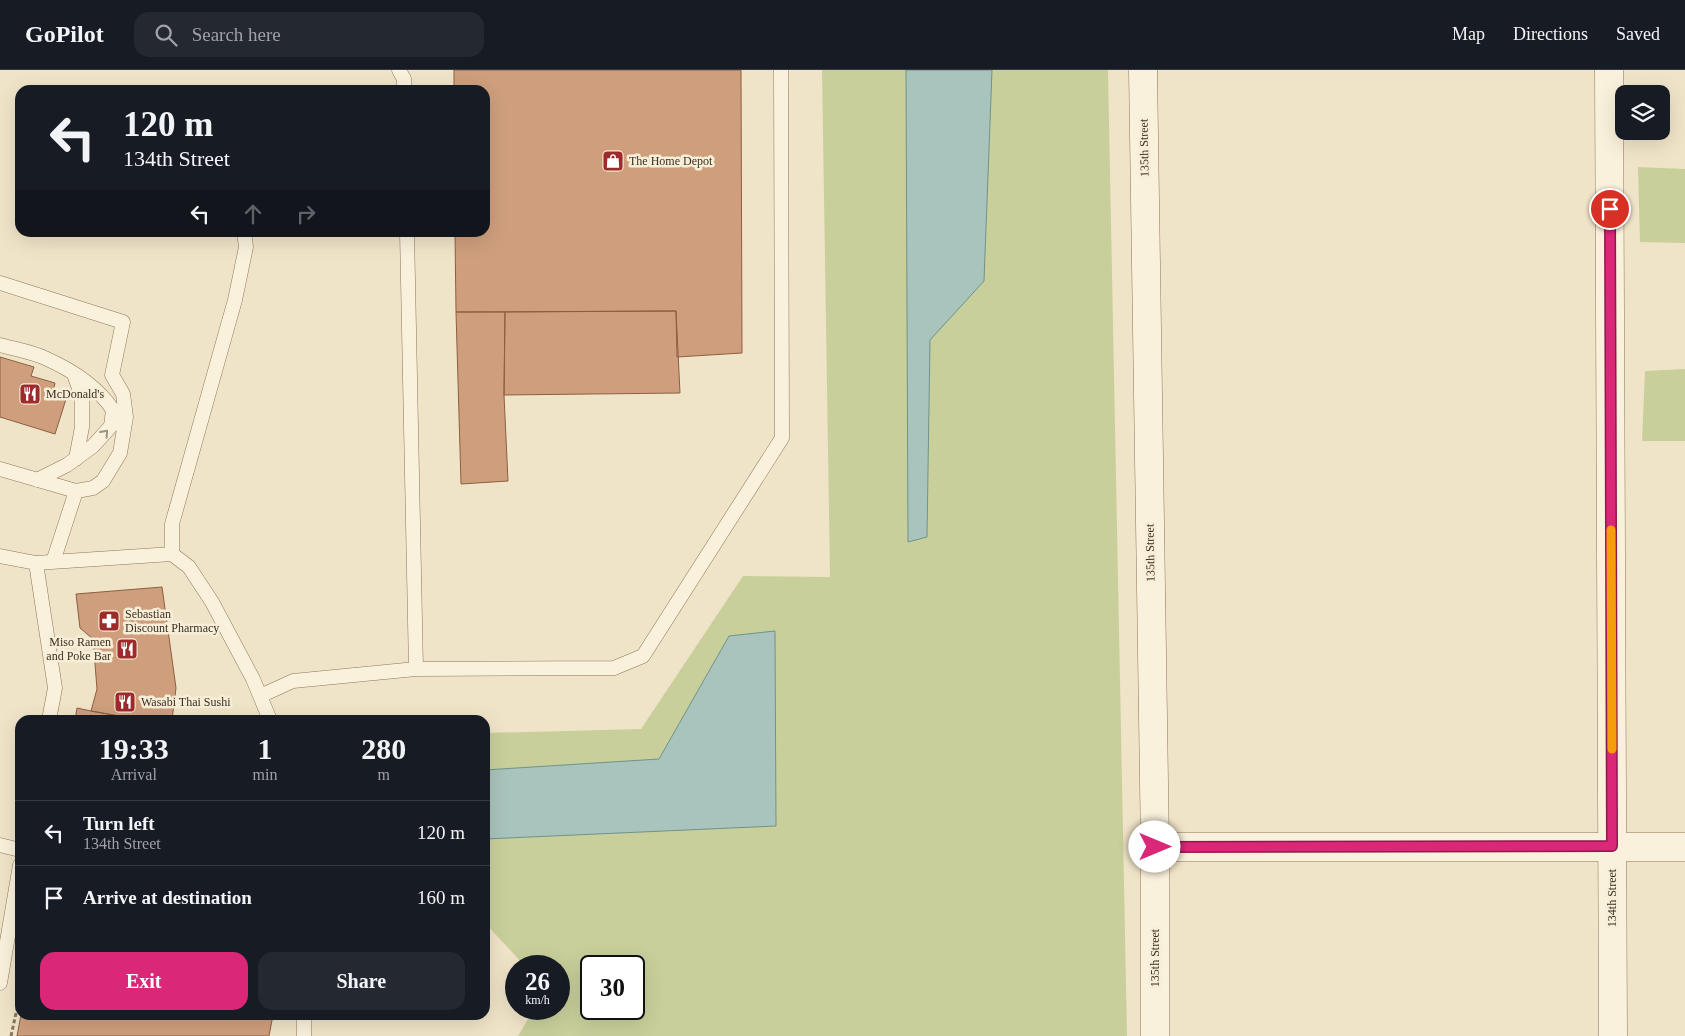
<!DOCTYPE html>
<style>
:root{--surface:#171b24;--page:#242831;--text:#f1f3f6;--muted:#9ea1a6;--line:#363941;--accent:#db2777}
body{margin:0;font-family:Georgia,serif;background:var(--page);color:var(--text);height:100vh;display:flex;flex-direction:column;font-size:19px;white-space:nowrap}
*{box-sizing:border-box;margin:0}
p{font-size:16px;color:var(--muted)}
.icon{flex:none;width:28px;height:28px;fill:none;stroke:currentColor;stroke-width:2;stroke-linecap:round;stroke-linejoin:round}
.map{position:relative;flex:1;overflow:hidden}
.details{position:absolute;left:15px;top:645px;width:475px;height:305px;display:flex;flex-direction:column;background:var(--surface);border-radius:15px;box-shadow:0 5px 20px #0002}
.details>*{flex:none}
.banner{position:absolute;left:15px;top:15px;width:475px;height:152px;border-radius:15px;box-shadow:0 5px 20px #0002;background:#171b24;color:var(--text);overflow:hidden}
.fabs{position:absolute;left:1615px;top:15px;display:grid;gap:10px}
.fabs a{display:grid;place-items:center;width:55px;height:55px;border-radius:10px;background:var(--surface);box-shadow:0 5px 20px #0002;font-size:25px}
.speed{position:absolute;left:505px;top:885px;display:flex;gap:10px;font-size:25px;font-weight:700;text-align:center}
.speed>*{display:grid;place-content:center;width:65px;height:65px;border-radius:50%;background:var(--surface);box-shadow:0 5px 20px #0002;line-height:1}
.speed small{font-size:12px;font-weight:400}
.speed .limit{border:2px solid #111;border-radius:8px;background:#fff;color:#111}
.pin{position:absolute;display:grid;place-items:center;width:42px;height:42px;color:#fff;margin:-21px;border:2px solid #fff;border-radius:50%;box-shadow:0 1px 5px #0007}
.me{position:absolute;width:55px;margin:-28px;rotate:90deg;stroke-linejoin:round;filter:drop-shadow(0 0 4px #0008)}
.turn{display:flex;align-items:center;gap:18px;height:105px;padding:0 25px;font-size:22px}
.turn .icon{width:65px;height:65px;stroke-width:2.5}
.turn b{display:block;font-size:35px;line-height:42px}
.lanes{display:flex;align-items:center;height:48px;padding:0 25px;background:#0003;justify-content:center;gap:25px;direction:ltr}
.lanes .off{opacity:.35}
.eta{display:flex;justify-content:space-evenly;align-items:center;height:85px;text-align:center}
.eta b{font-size:30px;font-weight:600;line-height:35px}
.action{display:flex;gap:10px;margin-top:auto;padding:10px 25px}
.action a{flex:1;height:58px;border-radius:15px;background:var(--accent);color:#fff;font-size:20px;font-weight:600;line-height:58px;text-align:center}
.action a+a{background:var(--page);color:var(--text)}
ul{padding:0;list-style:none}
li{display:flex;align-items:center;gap:15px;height:65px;padding:0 25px;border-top:1px solid var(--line)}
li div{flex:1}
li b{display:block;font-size:19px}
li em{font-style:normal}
header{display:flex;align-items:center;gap:30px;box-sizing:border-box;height:70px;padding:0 25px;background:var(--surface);border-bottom:1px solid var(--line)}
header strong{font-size:24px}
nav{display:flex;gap:28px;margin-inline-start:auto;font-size:18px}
.search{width:350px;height:45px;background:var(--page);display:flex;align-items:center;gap:12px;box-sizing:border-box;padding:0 18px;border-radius:15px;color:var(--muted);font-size:19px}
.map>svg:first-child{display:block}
</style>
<header>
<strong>GoPilot</strong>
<div class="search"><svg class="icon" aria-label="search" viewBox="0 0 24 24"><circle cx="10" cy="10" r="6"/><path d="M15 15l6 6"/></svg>Search here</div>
<nav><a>Map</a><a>Directions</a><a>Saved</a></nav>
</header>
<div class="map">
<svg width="1685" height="966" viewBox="0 0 1685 966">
<rect width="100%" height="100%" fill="#f0e4c8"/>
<!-- green -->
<path fill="#c9cf9b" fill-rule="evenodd" d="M822,0h286l19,966h-609l16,-27h25v-43h-34l-40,-43v-190l156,-4 102,-153 87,1zM591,896h43v43h-43z
M1638,97l47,2v74l-45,-1z
M1685,299v72h-43l3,-70z"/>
<!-- water -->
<path fill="#a9c4bc" stroke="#6f938a" d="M906,0h86l-8,211 -54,59 -3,197 -19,5z
M775,561l1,195 -291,13v-69l174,-11 70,-123z"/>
<!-- building -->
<path fill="#cf9f7d" stroke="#8d5f41" d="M454,0h287l1,283 -65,4 -1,-46 -220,1 -1,-80h30v-142h-31z
M676,241l4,82 -176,2 1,-83z
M456,242h49l-1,83 4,86 -47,3z
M0,287l34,10 -3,9 24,7 -2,9 14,4 -12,38 -55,-17z
M162,517l14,101 -4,32h-31l-50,-9 6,-22 -4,-50 -13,-11 -4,-34z
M77,638l14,3 50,9h-66z
M21,945l13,3v-3h239l-4,21h-252z"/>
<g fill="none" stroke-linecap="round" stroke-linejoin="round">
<!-- service casing -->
<g stroke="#8d765c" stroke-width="15">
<path id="service" d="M399,0l5,9v11
M407,162l9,437
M0,213l123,39 -11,53 11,19 3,23 -6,36 -17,28 -10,7 -17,3 -23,71
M0,275c15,4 32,7 45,13 27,12 52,28 68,52l-2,16 -18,20 -26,19 -30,15
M74,304l8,23v30l-6,32
M0,399l76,22
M172,484v-30l63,-224 11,-53 -2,-15
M0,486l36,7 136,-9 17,13 23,35 41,77 17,41
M36,493l19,125 -6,32
M260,626l33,-15 123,-12 198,-1 29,-12 139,-218 -1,-368
M0,775l20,5
M0,913l20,-118
M304,945v21"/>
</g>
<!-- minor casing -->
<g stroke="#8d765c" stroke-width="29">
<path id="minor" d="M1143,0l12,777v189
M1609,0l4,966
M1155,777h530"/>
</g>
<!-- path -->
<path stroke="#8d765c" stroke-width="3" stroke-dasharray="4 2.5" stroke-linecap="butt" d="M11,966l9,-41"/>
<!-- service -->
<use href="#service" stroke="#faf1dc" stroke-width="14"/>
<!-- minor -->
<use href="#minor" stroke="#faf1dc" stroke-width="28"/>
</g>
<!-- one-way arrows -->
<defs><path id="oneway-chevron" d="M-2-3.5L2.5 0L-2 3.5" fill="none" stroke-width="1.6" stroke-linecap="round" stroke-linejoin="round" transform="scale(1.25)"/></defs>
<use stroke="#9c907e" href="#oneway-chevron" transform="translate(105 363) rotate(-48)"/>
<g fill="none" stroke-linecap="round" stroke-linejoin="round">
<!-- route casing -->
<g stroke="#8e194d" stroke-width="12">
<path id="route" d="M1155,777l457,-1 -2,-637"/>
</g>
<!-- route -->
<use href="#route" stroke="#db2777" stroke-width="9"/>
<!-- slow -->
<path stroke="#f59e0b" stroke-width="9" d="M1611,460l1,219"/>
</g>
<!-- icons -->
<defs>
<g id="shop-square" transform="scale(1.125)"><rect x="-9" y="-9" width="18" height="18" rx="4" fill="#9e2a2b" stroke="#f7eed8"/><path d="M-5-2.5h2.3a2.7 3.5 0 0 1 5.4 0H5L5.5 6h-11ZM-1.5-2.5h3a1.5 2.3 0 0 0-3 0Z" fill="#fff"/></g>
<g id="restaurant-square" transform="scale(1.125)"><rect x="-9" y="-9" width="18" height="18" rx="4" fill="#9e2a2b" stroke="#f7eed8"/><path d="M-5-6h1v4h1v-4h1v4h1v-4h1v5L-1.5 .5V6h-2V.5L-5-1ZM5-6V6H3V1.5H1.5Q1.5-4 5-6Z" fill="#fff"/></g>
<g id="pharmacy-square" transform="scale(1.125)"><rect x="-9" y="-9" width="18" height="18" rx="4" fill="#9e2a2b" stroke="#f7eed8"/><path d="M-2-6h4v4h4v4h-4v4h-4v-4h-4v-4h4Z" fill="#fff"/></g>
</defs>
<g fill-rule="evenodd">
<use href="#shop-square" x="613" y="91"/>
<use href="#restaurant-square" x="30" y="324"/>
<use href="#pharmacy-square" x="109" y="551"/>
<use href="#restaurant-square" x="127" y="579"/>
<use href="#restaurant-square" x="125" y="632"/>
</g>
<g text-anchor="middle" stroke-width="5" stroke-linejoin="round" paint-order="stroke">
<!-- street labels -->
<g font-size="12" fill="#3d2e20" stroke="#f7eed8">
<text transform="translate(1144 78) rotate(-91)" y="4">135th Street</text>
<text transform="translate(1150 483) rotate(-91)" y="4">135th Street</text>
<text transform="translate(1612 828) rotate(-90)" y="4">134th Street</text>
<text transform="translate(1155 888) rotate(-90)" y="4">135th Street</text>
</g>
<!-- poi labels -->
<g font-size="12" fill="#3d2e20" stroke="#f7eed8" text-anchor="start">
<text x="629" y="95">The Home Depot</text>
<text x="46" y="328">McDonald's</text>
<text x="125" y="548">Sebastian<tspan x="125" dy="14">Discount Pharmacy</tspan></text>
<text x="111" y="576" text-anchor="end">Miso Ramen<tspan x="111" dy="14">and Poke Bar</tspan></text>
<text x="141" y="636">Wasabi Thai Sushi</text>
</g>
</g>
</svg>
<div class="fabs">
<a><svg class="icon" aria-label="layers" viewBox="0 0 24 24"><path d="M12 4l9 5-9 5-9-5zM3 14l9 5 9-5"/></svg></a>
</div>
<div class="speed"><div>26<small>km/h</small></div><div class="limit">30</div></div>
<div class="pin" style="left:1610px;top:139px;background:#d93025"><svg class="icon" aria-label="arrive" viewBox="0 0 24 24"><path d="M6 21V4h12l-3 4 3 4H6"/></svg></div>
<svg class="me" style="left:1155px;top:777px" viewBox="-20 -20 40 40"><circle r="19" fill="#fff"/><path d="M0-13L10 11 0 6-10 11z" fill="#db2777"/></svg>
<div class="banner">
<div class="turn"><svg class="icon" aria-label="left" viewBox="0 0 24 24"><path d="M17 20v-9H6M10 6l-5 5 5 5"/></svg><div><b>120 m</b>134th Street</div></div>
<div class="lanes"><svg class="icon" aria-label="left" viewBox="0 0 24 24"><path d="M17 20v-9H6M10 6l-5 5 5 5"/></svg><svg class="icon off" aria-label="ahead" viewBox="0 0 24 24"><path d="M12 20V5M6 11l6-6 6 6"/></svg><svg class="icon off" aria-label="right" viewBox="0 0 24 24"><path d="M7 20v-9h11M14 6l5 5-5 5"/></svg></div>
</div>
<section class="details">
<div class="eta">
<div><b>19:33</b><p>Arrival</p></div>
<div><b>1</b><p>min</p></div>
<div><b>280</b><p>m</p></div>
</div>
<ul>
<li><svg class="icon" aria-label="left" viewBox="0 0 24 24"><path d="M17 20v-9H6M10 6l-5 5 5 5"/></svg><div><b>Turn left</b><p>134th Street</p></div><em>120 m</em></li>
<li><svg class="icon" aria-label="arrive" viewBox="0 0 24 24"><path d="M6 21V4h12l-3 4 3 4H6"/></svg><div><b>Arrive at destination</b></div><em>160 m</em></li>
</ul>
<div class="action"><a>Exit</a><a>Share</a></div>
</section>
</div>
